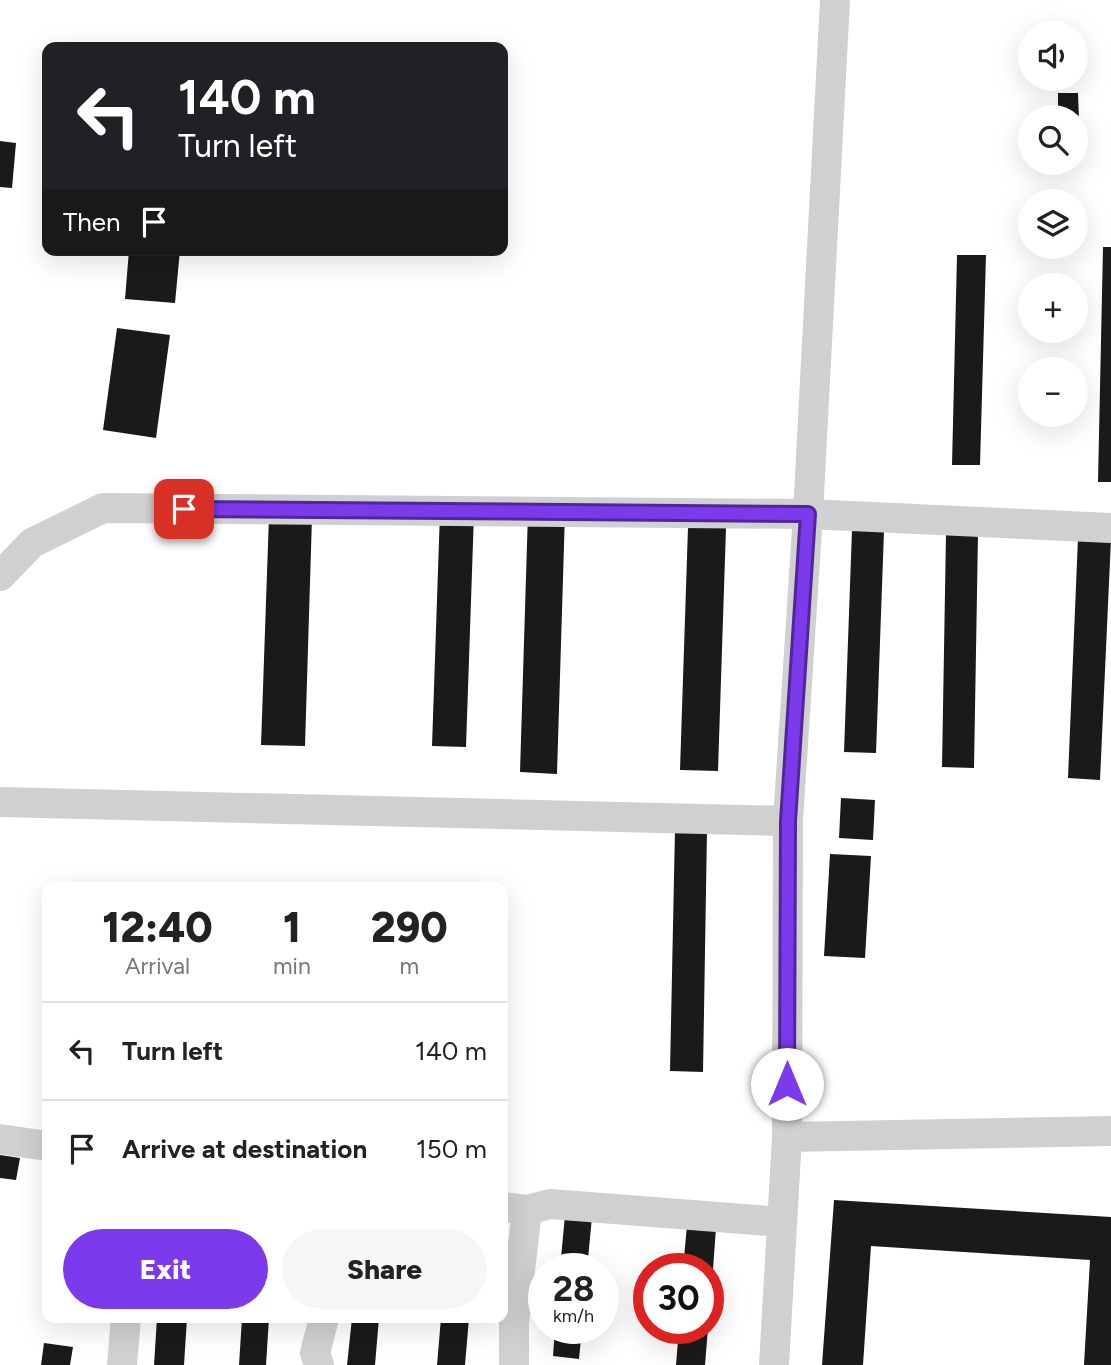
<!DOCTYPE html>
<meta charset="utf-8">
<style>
:root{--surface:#fff;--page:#f6f6f6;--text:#222;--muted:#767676;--line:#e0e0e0;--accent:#7c3aed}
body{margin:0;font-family:Figtree,sans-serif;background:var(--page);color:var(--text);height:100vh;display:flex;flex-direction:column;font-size:26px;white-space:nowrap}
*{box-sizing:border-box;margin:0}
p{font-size:23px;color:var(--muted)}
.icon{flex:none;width:38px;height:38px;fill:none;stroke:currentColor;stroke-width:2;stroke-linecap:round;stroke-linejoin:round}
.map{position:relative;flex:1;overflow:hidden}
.side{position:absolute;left:42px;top:882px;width:466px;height:441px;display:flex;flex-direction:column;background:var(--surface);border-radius:14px;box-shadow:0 7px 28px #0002}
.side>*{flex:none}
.banner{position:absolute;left:42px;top:42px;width:466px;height:214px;border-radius:14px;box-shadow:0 7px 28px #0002;background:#202124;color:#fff;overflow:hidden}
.tools{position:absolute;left:1018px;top:21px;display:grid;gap:14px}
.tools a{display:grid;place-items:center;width:70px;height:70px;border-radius:50%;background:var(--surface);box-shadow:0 7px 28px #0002;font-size:35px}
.speed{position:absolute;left:528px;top:1253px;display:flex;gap:14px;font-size:35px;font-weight:700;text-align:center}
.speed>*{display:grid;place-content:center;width:91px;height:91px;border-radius:50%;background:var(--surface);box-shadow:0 7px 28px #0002;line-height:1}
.speed small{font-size:18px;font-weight:400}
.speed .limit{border:10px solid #d22;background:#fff;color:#111}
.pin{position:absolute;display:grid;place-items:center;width:60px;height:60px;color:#fff;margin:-30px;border-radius:14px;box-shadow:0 4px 10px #0006}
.me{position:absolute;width:77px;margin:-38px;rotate:0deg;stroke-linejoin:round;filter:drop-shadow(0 0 5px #0008)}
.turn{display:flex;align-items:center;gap:24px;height:147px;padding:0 21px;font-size:32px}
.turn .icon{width:91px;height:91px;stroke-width:2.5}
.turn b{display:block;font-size:49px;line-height:60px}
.then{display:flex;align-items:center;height:66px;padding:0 21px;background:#0003;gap:14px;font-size:26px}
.eta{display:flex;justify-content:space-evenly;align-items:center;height:119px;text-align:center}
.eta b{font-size:42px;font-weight:800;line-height:49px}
.primary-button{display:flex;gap:14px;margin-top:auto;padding:14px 21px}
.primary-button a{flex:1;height:80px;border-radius:42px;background:var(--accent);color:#fff;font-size:28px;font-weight:800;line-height:80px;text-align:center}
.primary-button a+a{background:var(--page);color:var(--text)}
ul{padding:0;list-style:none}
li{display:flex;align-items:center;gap:21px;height:98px;padding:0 21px;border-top:2px solid var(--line)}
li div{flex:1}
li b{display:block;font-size:26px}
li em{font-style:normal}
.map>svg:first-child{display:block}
</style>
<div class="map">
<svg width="1111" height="1365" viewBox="0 0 1111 1365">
<rect width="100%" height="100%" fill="#fff"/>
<!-- building -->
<path fill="#1a1a1a" d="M1058,93h20l1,27h-3v-3h-18z
M0,141l16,2 -4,45 -12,-1z
M1103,247h8v235h-13z
M129,250h51l-5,53 -50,-4z
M957,255h29l-6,210h-28z
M117,328l53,7 -14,103 -53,-8z
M440,512l34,1 -8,234 -34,-1z
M528,512l37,1 -8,261 -37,-2z
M269,516l43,1 -7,229 -44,-1z
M688,527l38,1 -8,243 -38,-1z
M852,530l32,1 -8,222 -32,-1z
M946,534h32l-4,234 -32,-1z
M1078,538l33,1 -11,241 -32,-2z
M841,798l34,2 -2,40 -34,-2z
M675,829l32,1 -4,242 -33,-1z
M830,854l41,2 -6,102 -41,-2z
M0,1155l20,3 -4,22 -16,-2z
M834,1200l277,17v148h-27l6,-105 -219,-14 -8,119h-41z
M565,1215l27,2 -5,52h-27z
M687,1225l29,3 -5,69h-2v-28h-26z
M157,1318h30l-3,47h-30z
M242,1318h27l-3,47h-27z
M352,1318h27l-4,47h-28z
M441,1318h28l-4,47h-28z
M555,1328h27l-3,31 -26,-3z
M679,1328h29l-3,37h-29z
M44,1343l29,4 -3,18h-29z"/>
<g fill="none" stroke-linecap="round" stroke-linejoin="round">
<!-- minor -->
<path stroke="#d0d0d0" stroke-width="30" d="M0,576l32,-33 71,-35 705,6 303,14
M0,802l788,19
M787,1137l324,-6
M0,1139l47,7
M502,1207l25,3 23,-6 232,18
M122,1365l4,-47
M319,1365l-4,-12 9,-35
M514,1365v-42l13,-113
M774,1365l13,-228 1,-316 20,-307 27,-514"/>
</g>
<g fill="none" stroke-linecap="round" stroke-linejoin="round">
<!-- route casing -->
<g stroke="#51269a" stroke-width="18">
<path id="route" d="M184,509l624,5 -20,307 -1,263"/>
</g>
<!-- route -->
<use href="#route" stroke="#7c3aed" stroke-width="12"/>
</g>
</svg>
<div class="tools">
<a><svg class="icon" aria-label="sound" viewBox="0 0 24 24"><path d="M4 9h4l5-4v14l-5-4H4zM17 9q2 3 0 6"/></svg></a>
<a><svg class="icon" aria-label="search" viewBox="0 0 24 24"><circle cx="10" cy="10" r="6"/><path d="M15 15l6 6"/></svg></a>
<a><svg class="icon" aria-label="layers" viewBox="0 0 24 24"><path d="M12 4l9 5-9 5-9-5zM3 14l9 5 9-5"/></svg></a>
<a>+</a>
<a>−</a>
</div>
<div class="speed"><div>28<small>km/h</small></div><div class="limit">30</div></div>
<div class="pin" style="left:184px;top:509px;background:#d93025"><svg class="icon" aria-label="arrive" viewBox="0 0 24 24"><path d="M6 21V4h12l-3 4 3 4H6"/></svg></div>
<svg class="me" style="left:787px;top:1084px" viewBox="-20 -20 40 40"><circle r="19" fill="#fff"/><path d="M0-13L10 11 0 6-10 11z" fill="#7c3aed"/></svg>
<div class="banner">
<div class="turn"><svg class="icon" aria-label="left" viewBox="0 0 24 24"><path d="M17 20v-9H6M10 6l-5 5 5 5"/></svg><div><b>140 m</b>Turn left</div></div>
<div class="then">Then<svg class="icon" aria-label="arrive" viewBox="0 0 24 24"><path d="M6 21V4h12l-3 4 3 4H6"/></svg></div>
</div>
<section class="side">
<div class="eta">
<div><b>12:40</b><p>Arrival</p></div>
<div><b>1</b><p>min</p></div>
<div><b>290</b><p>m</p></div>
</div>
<ul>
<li><svg class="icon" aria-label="left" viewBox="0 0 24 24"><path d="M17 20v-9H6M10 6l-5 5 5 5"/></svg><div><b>Turn left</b></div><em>140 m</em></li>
<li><svg class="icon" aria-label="arrive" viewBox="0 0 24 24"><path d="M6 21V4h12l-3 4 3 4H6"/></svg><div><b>Arrive at destination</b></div><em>150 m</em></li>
</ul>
<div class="primary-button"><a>Exit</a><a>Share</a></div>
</section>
</div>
